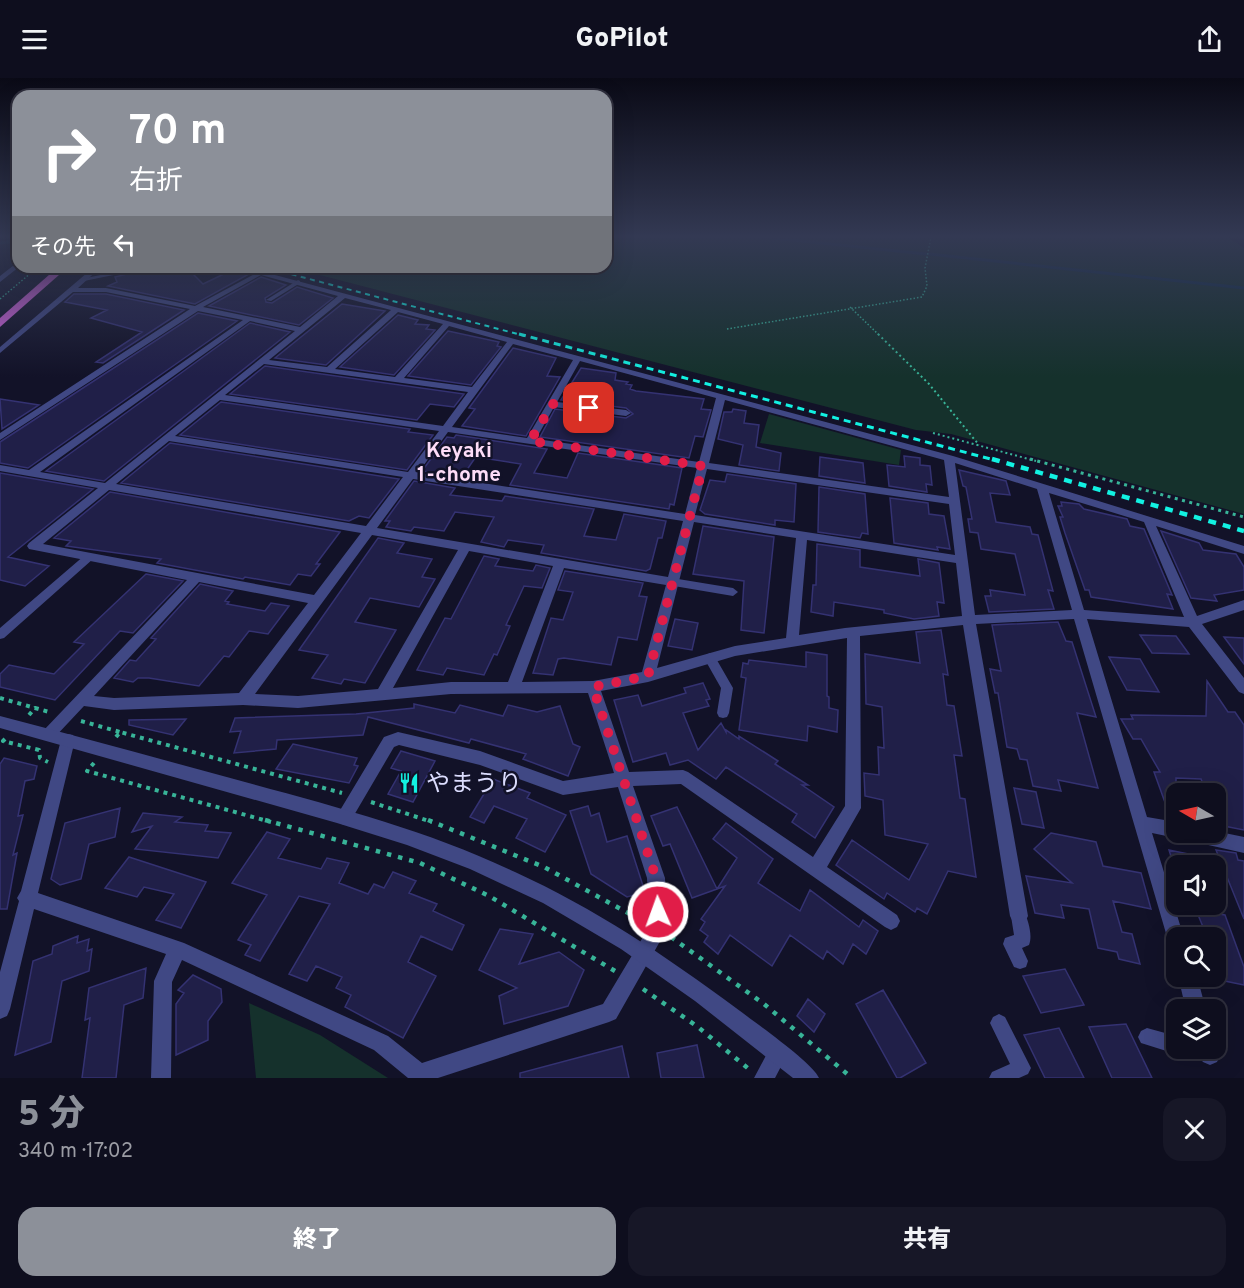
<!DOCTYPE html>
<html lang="ja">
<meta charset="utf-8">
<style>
:root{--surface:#0e0e1e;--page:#171727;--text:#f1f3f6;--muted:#9b9ca4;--line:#2e2e3c;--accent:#8c9099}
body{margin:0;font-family:Overpass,"Noto Sans JP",sans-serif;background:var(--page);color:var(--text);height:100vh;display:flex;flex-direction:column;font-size:22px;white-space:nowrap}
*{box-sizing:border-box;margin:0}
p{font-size:20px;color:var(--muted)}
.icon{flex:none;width:33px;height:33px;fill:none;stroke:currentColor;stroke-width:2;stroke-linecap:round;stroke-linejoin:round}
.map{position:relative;height:1000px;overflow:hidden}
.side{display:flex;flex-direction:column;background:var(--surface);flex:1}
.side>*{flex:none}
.banner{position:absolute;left:12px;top:12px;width:600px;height:183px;border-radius:18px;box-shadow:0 6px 24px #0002,0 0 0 2px var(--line);background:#8c9099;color:#fff;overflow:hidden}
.needle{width:39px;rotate:279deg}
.tools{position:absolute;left:1166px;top:705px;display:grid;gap:12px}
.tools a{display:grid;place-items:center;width:60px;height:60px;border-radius:12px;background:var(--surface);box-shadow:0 6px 24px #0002,0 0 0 2px var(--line);font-size:30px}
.pin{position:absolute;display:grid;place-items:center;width:51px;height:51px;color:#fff;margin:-26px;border-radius:12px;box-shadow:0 3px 9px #0006}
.me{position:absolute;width:66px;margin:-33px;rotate:358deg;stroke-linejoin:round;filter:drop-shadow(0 0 4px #0008)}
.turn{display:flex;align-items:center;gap:21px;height:126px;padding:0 18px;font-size:27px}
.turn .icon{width:78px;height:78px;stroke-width:2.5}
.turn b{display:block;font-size:42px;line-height:51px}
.then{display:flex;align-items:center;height:57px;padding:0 18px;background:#0003;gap:12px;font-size:22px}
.round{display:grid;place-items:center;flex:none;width:63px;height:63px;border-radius:18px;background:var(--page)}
.summary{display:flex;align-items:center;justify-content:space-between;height:102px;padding:0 18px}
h1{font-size:36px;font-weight:800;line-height:45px;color:var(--accent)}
.action{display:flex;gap:12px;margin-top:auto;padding:12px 18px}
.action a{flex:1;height:69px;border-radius:18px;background:var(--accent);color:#fff;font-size:24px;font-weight:800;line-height:69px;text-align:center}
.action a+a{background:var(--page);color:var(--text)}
header{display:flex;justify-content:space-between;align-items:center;height:78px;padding:0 18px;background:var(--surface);font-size:27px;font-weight:800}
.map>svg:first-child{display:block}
</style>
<header><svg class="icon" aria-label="menu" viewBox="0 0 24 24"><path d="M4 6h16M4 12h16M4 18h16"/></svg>GoPilot<svg class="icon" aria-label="share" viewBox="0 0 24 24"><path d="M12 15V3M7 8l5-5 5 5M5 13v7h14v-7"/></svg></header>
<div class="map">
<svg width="1244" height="1000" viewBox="0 0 1244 1000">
<rect width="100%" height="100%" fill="#121228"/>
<!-- green -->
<path fill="#15312c" d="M606,159h622l16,11v266l-293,-80 -35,-4 -627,-163h317z
M769,336l132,36 -2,15 -139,-22z
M249,925l71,32 68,43h-132z"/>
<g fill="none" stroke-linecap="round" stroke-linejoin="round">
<!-- stream -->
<path stroke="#102e48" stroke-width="3" d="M763,159l163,17
M0,165l18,-2
M929,176l315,34"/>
</g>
<!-- building -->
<path fill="#201f48" stroke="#343272" stroke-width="1.5" d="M155,189h31l17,17 27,-13 19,3 -54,30 -87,-18 9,-4 -2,-5z
M261,199l25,8 -21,13 1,4 6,1 25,-16 36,11 -34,27 -90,-19z
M74,216h32l78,16 -81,53 -7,-1 46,-30 -51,-14 16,-8 -42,-8z
M342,226l43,7 -59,54 -51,-7z
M198,235l39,8 -209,147 -28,-5v-21z
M398,237l20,5 -3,4 14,1 -3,4 9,1 -41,45 -54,-8z
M250,245l40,9 -186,149 -58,-10z
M448,253l51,11 -2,4 4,1 -30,38 -63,-9z
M513,270l43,10 -9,18 13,1 -34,59 -64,-10 13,-17 -6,-1z
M265,288l199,28 -10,13 -24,-3 -13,16 -187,-26z
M581,290l35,5 -1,7 13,2 -2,2 6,1 -2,4 6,2 68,8 -3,10 10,1 -8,27 -8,-1 -6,22 -149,-21 15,-28 71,9 7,-4 -7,-6 -65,-8z
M0,321l39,6 -37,24z
M221,324l189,27 -2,3 25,3 -26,35 -227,-35z
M733,331l13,2 -2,12 15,2 -3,22 25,6 -2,18 -40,-6 4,-20 -25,-6 6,-27h8z
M456,357l91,14 -13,24 33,5 11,-25 104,15 -8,37 -4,-1 -1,5 -159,-24 11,-21 -38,-6h-8l-13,19 -40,-6 25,-34 7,1z
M170,365l229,36 -30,39 -10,-2 -10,5 -228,-38z
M904,378l16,2v7l10,1 2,19 -6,-1 1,8 -38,-6 -2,-21 18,2z
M820,379l43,6 2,20 -46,-7z
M959,392l47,11 4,14 -20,-2 6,29 34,5 2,7 6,1 15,56 -5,-1 6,19 -65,3 -4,-16h6l-1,-6 35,5 -1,-5 -9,-36 -34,-5 -3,-16 -8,-1 -2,-13h4l-6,-32 -3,-1z
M0,395l93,16 -85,68 41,9 -24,20 -25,-6z
M727,396l69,10 -2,38 -19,-2v5l-70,-11 -5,-4 10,-30 15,2z
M414,403l41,7 -5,7 52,6 3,-5 89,13 -10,27 32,4 8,-26 42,7 -4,17h-4l-8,31 -4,2 -105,-18 3,-8 -36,-5 -4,7 -23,-5 13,-25 -39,-5 -11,19 -30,-4 -3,4 -25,-4 4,-6h-5z
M819,409l46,7 3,40 -6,-1 -2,5 -42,-6z
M110,414l230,40 -24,32h4l-9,12 -13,-2 -8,11 -45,-8 -2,2 -86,-16 4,-4 -95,-13 5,-5 -17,-3z
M890,420l38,5 1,11 15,2 6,33 -13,-2 1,3 -44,-7z
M1061,424l18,2 5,5 43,10 3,7 14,3 28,66 -5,-1 6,15 -82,-12 -2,-7h-4l-20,-57 -5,-16h3l-5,-11h4z
M703,448l71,11 -10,96 -23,-3 3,-49 -51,-7z
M1161,453l38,12 4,7 33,4 8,13v23l-30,5 3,6 -26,-3z
M378,460l26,5 -7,10 35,6 -10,18 13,2 -16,28 -49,-9 -15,24 41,8 -31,53 -21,-4 -3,5 -29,-6 16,-23 -29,-5z
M817,466l43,6v17l60,9 -2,-17 21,4 5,40 -7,-1 2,14 -25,3 -30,-6v-3l-50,-8 -1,14 -22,-4 2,-27h3z
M484,478l15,3 -4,7 38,5 3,-6 14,3 -8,20 -18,-2 -18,39 4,1 -13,29 -3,-1 -10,21 -37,-7 -4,7 -26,-5 28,-52 6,1z
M565,493l78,12 -4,13 8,1 -10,43 -19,-3 -7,28 -47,-7 -6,1 -5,16 -20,-2 18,-55 12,2 10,-28 -15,-2z
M146,496l37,7 -50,52 -13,-2 -65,69 -55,-13v-13l9,-9 45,9 30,-30 -10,-2z
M200,506l33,7 -8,10 4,1 -2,2 38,7 6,-8 18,3 -21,28 -19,-3 -20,26 -5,-1 -25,30 -50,-8h-11l-5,4 -19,-4 16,-18 6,1 20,-22 -5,-1z
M675,541l23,4 -6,27 -24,-4z
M1058,544l8,19 6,1 24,75 -19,-4 21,75 -40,-8 3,11 -28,-5 -6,-26 -7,-1 -3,-10 -10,-2 -9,-54h-3l-5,-24 11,2 -9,-46z
M941,552l7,45 -5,-1 4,31 7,1 8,50 -8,-1 6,43 5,1 11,78 -28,-6 -21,43 -10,-6 -2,4 -28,-19 -3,6 -48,-34 16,-25 57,40 19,-36 -43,-9 -2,-35 -18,-4 -1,-23 15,2 -1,-28 6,1 -2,-41 -16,-3 -1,-50 55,9 -4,-31z
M1140,557l36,1 13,18 -37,-1z
M1224,559l20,1v26z
M806,574l21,3v41l2,1v11l9,2 -1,22 -29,-6 -1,15 -68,-11 7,-52 -5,-1 2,-14 5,1 1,-4 57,7z
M1109,579l31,2 19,33 -32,-2z
M1207,603l21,31h7l9,13v105l-25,-5 -4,-10v-21h-8l-6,-15 -25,-1v42l-5,-1 -17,-47h6l-19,-33h-8l-12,-20h12l-2,-4 75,1z
M703,605l7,16 -4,1 3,6 -26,7 15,37 23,-27 5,9v-2l13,9v-3l39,25 -3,3 33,21h-6l32,22 -19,31 -23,-16 5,-8 -71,-47 -10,12 -28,-19 -18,5 -4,-12 -33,9 -19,-62 24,-5 4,11 44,-13 -2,-5z
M414,626l41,9 5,-8 43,11 5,-11 29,7 23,-6 13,38 7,3 -12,29 -45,-17 3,-5 -55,-15 -2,4 -101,-26 -5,18 -86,5 -1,9 -42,4 7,-22 -11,1 5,-14 121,-4 58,-6z
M186,641l-13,16 -44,-10v-5z
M293,666l64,14 -3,7 4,1 -9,17 -73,-14z
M401,673l34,10 -22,41 -25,-8 13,-23 -10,-3z
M4,680l33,8 -3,13 -9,2 -7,35 5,-1 -10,40 4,-2 -10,56h-7v-145z
M493,701l37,14 -3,5 39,17 -21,37 -29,-14 11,-19 -33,-13 -10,17 -14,-6z
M1014,710l22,4 8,36 -22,-4z
M588,728l3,10 8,-3 8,29 20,-6 18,56 -18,5 -36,-23 -21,-63z
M677,729l40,82 -25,9 -22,-54 -7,2 -12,-30z
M120,730l-5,29 -26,7 -8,35 -21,6 -9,-6 14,-56z
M143,735l39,4 -7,5 33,3 -3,6 26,2 -13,25 -83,-9 17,-23 -20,6z
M726,745l47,36 -15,24 42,28 10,-21 49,37 4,-7 15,11 -12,23 -13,-10 -10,20 -16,-13 -4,8 -33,-24 -18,31 -42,-31 -12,19 -14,-12 4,-6 -8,-6 5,-8 -4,-3 24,-33 -8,3 20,-31 -24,-19z
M267,754l23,7 -12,19 43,11 6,-11 22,5 -10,20 29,11 6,-10 10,4 9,-16 23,9 -7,12 28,11 -4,7 31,14 -12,25 -31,-14 -13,26 28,14 -33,62 -58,-31 6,-12 -15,-7 6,-11 -26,-11 -9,15 -18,-7 41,-70 -31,-8 -39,65 -15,-6 6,-10 -13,-5 29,-45 -35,-12z
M1051,755l45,9 7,24 38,7 10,36 -38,-8 9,31 10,2 8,30 -21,-5 -2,-7 -19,-4 -9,-39 -28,-4 3,13 -29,-5 -9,-37 46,7 -38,-34z
M1169,772l44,9 -1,7h-38z
M1216,772l20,3 2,7 6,1v58z
M129,779l77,25 -25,46 -25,-8 18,-26 -30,-7 -7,10 -32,-9z
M1196,832l29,5 19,52v18l-24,-5 -5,-13v-31l-9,-2z
M500,851l33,5 -14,30 40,-12 25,18 -16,36 -64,18 -5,-28 18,-8 -38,-18z
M78,858l-1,7 12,-4 -2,12 5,-2 -3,22 -27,10 -11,61 -36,13 18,-94 19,-7 1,-8z
M146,890l-3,30 -19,7 -8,73h-34l8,-60 -5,2 4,-32z
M1065,891l19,36 -43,8 -18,-37z
M193,897l28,14 1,13 -14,19v19l-32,15v-51l8,-11 -6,-3z
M883,912l43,73 -26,15h-3l-41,-74z
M808,921l17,15 -11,18 -17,-16z
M1126,946l26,54h-40l-23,-51z
M1059,950l25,50h-39l-21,-43z
M697,967l7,33h-43l-4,-25z
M622,968l7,32h-109v-5z"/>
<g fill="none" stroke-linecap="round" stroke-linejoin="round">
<!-- path-far4 -->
<path stroke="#38b498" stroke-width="1.5" stroke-dasharray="1.5 2" stroke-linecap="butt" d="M0,221l38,-32
M850,229l30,29
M727,251l195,-32 5,-11 -2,-18 6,-31"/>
<!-- path-far3 -->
<path stroke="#38b498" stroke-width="2" stroke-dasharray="2 3" stroke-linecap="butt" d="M878,256l51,50 50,61
M933,355l103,28"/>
<!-- path-far2 -->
<path stroke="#38b498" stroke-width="3" stroke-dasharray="3 4.5" stroke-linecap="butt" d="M1030,381l214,58"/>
<!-- path-far1 -->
<path stroke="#38b498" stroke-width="4" stroke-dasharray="4 5" stroke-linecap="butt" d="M0,620l35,10
M29,637l6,-7 14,4
M81,643l39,11
M116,659l4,-5 222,61
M5,661l-2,2 36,9 1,8 8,4
M94,685l-7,8 184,51
M371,724l61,20"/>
<!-- path -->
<path stroke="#38b498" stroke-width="4.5" stroke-dasharray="4.5 7" stroke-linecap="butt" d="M265,742l155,43 69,33 126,75
M428,742l116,47 95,52
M671,859l93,67 88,74
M643,911l55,38 52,43"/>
<!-- service -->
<path fill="#404884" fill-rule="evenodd" d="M140,189h13l-69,14 -3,-2z
M237,189h9l17,6 -3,2z
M298,202l2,1v2l-29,18 -5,-1z
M89,476l4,1 1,2 -1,2 -89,79 -4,1v-11l85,-73z
M672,500l61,10 5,4 -5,4 -65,-11 -1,-3z
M710,575l4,2 19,33 -4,25 -2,4 -4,1 -4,-1 -2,-4 4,-25 -17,-30 2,-3z
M1019,830l5,3c4,9 9,24 5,34l-7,3 6,13 -2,6 -6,2 -6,-2 -11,-23 2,-6 9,-3 -3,-19 3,-5z
M999,936l6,3 26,51 -3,6 -9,4h-30l3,-6 18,-8 -20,-41 3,-6z
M1147,950l29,8v12l40,1 3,6 -3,6 -6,3 -28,-10 -1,-2 -5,2 -35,-11 -3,-6 3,-6z"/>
<!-- minor -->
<path fill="#404884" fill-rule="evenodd" d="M18,184l1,5 -19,15v-6z
M94,189h7l-23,21h28l89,18 65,-35 693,185 291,90v8l-88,-28 41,90 47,-16v10l-42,14 42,54v16l-5,-2 -50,-65 -102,-8 60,198 29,5v10h39v-1l29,6v16l-58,-13 -6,-4 -4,2 -24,-5 32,105h-8v12l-6,-3 -96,-328 -98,5 52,292 -3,6 -6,3 -6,-3 -3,-6 -47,-291 -103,11 1,172 -34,59 70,48 3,6 -3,6 -6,3 -6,-3 -204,-143 -48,2 32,92 2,51 -51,90 -7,3 -171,56h-30l-34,-28 -192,-90 -10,22 -1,96h-20l3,-97 12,-27 -132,-45 -24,100 -3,7 -7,3v-47l19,-71 -2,-3 4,-7 40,-151 2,-5 5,-1 5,1 2,5 -37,153 146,50 204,93 34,27 181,-59 46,-77 -2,-49 -29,-91 -55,8 -83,-30 -81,-20 -5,2 -44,75 -6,3 -6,-3 -2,-5 48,-80 14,-5 82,19 83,30 51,-8 -26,-80 -137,1 -153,14 -55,-3 -129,5 -30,-4 -31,33 -5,2 -5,-2 -2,-4 2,-4 144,-151 -158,-31 -2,-3 2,-3 69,-55 -98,-17v-6l29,5 214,-150 -45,-9 -198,129v-7l190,-124 -84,-17h-33l-73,61v-6zM261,197l77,21 -38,31 -97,-20zM345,220l46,12 -64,57 -58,-7zM398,234l45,12 -48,53 -60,-8zM250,243l45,10 -190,152 -65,-11zM449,248l58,16 -35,45 -68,-9zM513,266l60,16 -46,78 -75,-11zM580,283l136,37 -17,64 -163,-23 18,-32 72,9 5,-3 -5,-3 -69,-8zM264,286l204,28 -25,34 -218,-31zM220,322l219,31 -31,41 -233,-36zM725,322l219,60 5,37 -240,-34zM448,354l249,36 -12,46 -267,-41zM169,363l234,36 -37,49 -250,-42zM955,385l82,26 35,121 -97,5zM707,391l242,35 6,51 -260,-40zM413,401l270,42 -15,56 -291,-49zM109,412l252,43 -47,62 -271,-51zM1049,415l95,29 40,95 -100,-7zM694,444l102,16 -10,100 -51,8 -78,22zM372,457l86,15 -80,139 -80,7 -43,-2zM807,462l149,23 6,53 -117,12 -46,7zM469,473l84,15 -45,116h-57l-58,6zM564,490l102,17 -24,87 -49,9 -71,1zM199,504l109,21 -69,90 -125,5 -20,-2zM847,560l-2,168 -32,51 -125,-85 -5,-2 -54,2 -28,-81 47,-9 87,-26z
M1178,898h19l9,34h-20z
M1215,963l5,14 -3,7 -7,3 -7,-3 -5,-14h17z
M778,965l7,3 3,7 -13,25h-21l17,-32z"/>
<!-- tertiary -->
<path fill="#404884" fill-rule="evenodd" d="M0,638c78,20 156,42 234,63 95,26 191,50 281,93 79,36 151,84 221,136 17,13 77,55 83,70h-26l-98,-77 -74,-52 -78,-46 -73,-34 -63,-24 -70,-22 -337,-95z"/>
<!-- trunk -->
<path fill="#d062da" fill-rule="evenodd" d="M58,189h10l-68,60v-9z"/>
<!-- rail-far2 -->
<path stroke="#12f1e2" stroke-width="2" stroke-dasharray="5 4.5" stroke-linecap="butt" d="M264,189l261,69"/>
<!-- rail-far1 -->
<path stroke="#12f1e2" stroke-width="3" stroke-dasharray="7 5" stroke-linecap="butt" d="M519,256l479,127"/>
<!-- rail -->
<path stroke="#12f1e2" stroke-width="4.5" stroke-dasharray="8 7" stroke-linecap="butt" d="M992,381l252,72"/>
</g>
<!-- sky -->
<linearGradient id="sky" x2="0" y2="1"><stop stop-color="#0a0a16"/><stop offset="0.53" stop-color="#333953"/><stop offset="1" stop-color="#333953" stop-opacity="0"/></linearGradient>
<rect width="1244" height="299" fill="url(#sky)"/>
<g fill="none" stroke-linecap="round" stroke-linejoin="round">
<!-- route -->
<path stroke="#e11d48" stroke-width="10" stroke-dasharray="0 18" d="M589,330l-36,-4 -23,37 173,25 -55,210 -55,11 63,191 2,34"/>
</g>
<!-- icons -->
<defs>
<g id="restaurant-bare" transform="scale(1.62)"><path d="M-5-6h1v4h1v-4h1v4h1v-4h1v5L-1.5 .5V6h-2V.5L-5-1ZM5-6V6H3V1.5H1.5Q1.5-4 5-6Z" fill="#12f1e2" stroke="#121228" stroke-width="2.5" paint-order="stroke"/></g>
</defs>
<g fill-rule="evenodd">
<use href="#restaurant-bare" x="409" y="705"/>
</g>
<g text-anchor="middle" stroke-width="5" stroke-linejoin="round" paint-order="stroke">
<!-- neighbourhood labels -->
<g font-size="21" font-weight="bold" fill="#fddcf7" stroke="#121228">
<text x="459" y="379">Keyaki<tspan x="459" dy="24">1-chome</tspan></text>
</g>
<!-- near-poi labels -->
<g font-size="24" fill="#dbdcfd" stroke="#121228" text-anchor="start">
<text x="426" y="713">やまうり</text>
</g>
</g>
</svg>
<div class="tools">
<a><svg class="needle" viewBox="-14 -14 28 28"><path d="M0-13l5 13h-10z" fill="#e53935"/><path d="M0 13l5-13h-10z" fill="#9b9ca4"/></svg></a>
<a><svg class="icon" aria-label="sound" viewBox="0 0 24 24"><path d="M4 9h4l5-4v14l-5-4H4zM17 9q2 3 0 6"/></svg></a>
<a><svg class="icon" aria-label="search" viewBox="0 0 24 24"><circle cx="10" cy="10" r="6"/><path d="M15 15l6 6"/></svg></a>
<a><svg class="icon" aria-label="layers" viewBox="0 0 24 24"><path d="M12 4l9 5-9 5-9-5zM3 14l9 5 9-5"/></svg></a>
</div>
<div class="pin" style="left:589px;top:330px;background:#d93025"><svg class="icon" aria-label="arrive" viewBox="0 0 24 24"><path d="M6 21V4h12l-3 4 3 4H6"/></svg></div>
<svg class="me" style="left:658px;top:834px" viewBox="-20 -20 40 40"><circle r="17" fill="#e11d48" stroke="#fff" stroke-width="3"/><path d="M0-11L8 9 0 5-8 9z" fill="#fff"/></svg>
<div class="banner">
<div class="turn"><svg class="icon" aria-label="right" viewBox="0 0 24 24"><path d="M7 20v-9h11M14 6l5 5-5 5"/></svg><div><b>70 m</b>右折</div></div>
<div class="then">その先<svg class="icon" aria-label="left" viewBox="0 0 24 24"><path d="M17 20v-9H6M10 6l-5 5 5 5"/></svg></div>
</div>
</div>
<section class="side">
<div class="summary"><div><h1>5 分</h1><p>340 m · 17:02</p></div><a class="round"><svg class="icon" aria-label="close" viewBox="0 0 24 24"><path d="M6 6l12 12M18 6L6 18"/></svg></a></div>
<div class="action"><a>終了</a><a>共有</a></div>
</section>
